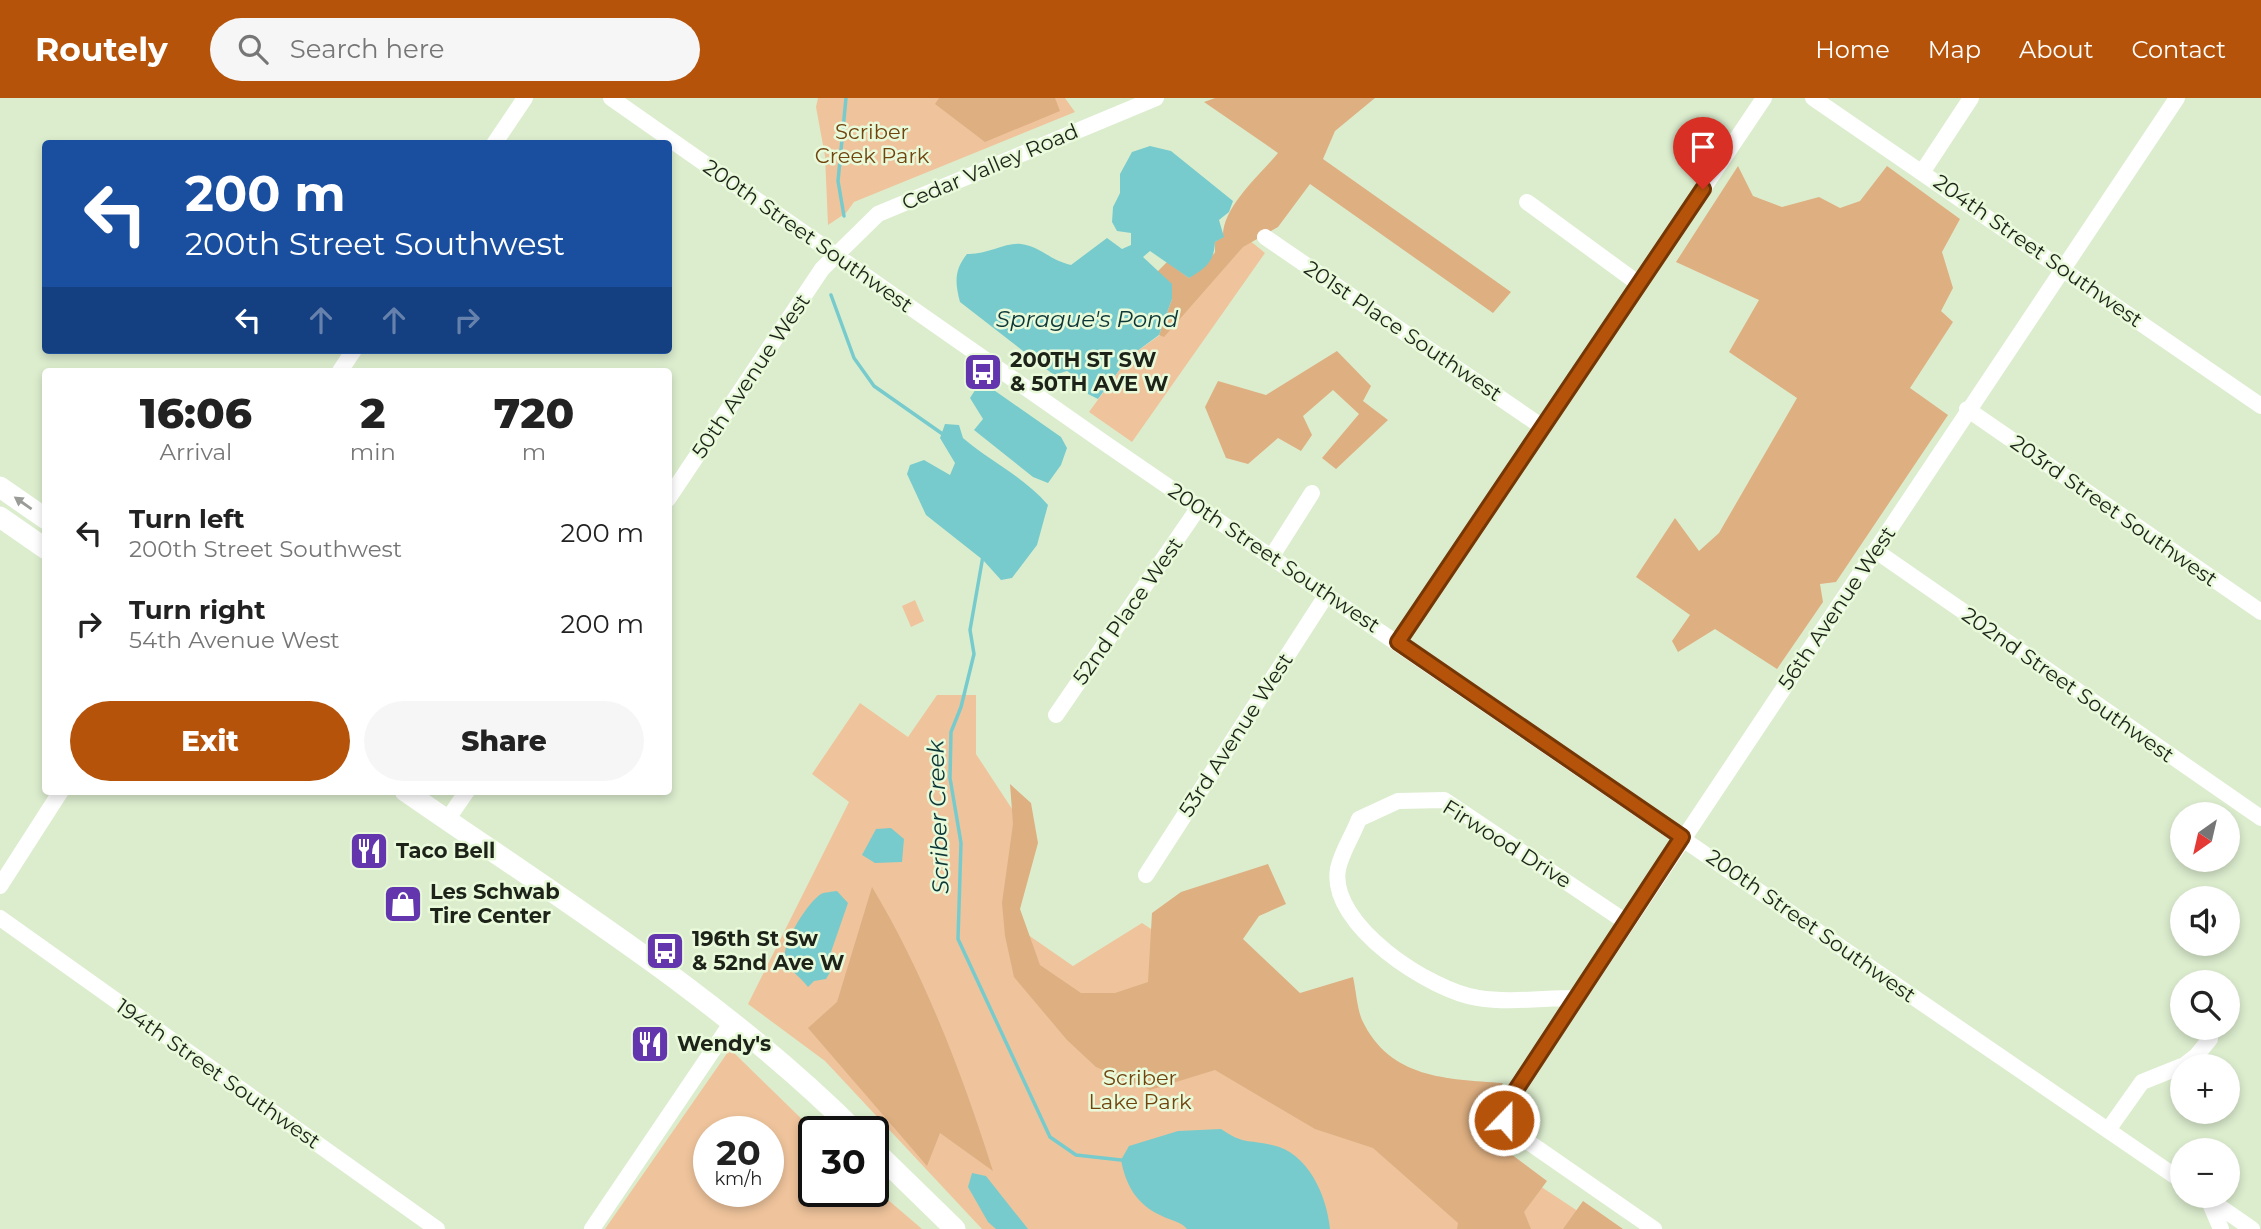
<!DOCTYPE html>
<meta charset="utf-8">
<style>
:root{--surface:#fff;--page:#f6f6f6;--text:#222;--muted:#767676;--accent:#b45309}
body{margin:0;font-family:Montserrat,sans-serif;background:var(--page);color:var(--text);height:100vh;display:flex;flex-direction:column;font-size:26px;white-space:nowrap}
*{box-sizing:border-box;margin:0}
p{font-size:23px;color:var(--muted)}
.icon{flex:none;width:38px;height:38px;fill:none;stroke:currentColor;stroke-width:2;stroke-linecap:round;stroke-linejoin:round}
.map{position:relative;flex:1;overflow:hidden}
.sheet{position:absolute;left:42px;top:270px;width:630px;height:427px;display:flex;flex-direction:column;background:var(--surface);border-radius:7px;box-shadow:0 4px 10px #0003}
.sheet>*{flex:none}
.banner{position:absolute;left:42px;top:42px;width:630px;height:214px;border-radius:7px;box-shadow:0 4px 10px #0003;background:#1a4fa0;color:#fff;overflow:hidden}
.needle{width:46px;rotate:214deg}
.tools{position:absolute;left:2170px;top:704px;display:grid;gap:14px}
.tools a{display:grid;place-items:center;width:70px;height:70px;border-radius:50%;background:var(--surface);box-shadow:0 4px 10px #0003;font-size:35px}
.speed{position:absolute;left:693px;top:1018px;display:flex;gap:14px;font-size:35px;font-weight:700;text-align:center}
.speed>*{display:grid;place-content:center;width:91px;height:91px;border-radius:50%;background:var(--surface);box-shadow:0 4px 10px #0003;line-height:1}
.speed small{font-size:18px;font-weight:400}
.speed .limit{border:4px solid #111;border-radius:10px;background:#fff;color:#111}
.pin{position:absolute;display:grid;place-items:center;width:60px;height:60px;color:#fff;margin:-72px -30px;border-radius:50% 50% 50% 0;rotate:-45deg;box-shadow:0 0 7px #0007}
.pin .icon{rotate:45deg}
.me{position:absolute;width:77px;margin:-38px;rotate:22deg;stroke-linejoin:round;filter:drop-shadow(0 0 5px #0008)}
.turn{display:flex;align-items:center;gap:24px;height:147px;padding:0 28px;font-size:32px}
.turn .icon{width:91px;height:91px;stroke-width:2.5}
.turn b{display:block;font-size:49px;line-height:60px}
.lanes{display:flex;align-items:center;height:66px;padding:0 28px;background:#0003;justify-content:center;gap:35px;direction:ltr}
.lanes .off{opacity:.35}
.eta{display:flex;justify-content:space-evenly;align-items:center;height:119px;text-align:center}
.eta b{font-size:42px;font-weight:800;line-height:49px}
.cta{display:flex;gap:14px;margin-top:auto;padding:14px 28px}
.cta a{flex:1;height:80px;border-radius:42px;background:var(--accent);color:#fff;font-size:28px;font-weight:800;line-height:80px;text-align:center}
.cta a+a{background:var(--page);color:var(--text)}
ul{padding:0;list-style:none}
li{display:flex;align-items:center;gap:21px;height:91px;padding:0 28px}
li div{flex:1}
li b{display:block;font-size:26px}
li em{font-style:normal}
header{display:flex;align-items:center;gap:42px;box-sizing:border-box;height:98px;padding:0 35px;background:var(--accent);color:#fff}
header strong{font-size:33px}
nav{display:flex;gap:38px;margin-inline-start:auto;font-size:24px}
.search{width:490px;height:63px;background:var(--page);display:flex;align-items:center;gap:18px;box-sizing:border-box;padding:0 24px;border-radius:38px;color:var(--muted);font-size:26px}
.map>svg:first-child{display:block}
</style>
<header>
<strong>Routely</strong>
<div class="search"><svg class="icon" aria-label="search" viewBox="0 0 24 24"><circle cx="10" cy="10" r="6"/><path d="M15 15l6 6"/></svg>Search here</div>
<nav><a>Home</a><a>Map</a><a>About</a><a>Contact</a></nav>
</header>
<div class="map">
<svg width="2261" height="1131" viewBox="0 0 2261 1131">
<rect width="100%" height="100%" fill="#dcedce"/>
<!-- green -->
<path fill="#efc49c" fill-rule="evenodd" d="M818,0h247l10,14 -221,90 -8,11 -18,12 -3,-69 -9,-49z
M1232,128l33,27 -133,189 -43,-30 40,-55 31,-22z
M915,502l9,21 -13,6 -9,-21z
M937,597h39v59l46,70 -11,99 62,43 69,-43 463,306h-623l-157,-168 -77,-57 101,-202 -37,-28 48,-71 48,34z
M730,951l85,83 -1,60h59v-5l49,42h-317zM768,1034v60h-59v-60z"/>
<!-- forest -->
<path fill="#deaf81" d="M939,0h116l5,13 -75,31 -50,-38z
M1215,0h160l-40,33 -12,28 188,133 -18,21 -183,-129 -32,43 -35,20 -79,90 -5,-2 13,-36 -15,-27 10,-10 22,16 26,-25v-11l8,-5c-1,-30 37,-62 55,-84l-74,-51z
M1738,68l15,30 29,11 37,-10 21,11 20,-7 27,-35 73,53 -18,33 11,36 -12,23 12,11 -43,66 38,27 -112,167 -16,2 3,18 -46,67 -62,-40 -37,23 -6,-11 18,-26 -54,-38 39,-59 24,33 20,-18 78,-135 -68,-46 30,-52 -83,-38z
M1337,253l34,35 -8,15 25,19 -52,49 -14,-11 37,-44 -26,-24 -30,26 9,19 -11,16 -23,-13 -30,26 -22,-6 -21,-51 13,-26 48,14z
M1010,686l21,19 7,40 -18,66 20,56 41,28h34l33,-11 4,-69 29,-21 87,-28 18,40 -27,12 -16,23 57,54 53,-16c3,13 4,31 9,43 28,59 85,59 141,63l-27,45 71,53 -23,31 7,17h-74l1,-6 -85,-75 -58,-19 -100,-59 -65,20 -54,-23 -29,-27 -53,-63 -9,-41 -3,-33 11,-79z
M872,789c52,86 91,189 121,284l-53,-38 -13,33 -119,-138 29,-26z
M1583,1103l40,28h-60z"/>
<!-- water -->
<path fill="#78cbcc" d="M1150,48l21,5 62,50 -4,11 -10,8 5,17 -9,5c-1,20 -9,26 -26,36l-39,-27 -7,6 29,27v15l-13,36 -30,22 -31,42 -10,-5 -2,-10 -19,-13 -13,4 -94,-73c-5,-19 -6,-32 7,-48 19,1 39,-12 54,-10 19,2 28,16 50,21l36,-27 15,11 9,-4v-12l-14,-2 -5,-9 1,-15 7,-14v-19l12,-22z
M981,283l80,56 6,11 -6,17 -13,18 -15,-6 -59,-47 9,-11 -13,-21z
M945,326l14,1 4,13c28,24 60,38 85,67l-11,40 -25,33 -11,2 -18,-20 -57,-45 -19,-41 3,-9 14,-5 26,15 5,-12 -15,-25z
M891,730l13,11 -2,23 -27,1 -13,-8 14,-26z
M837,793l11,12 -17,49 5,10 -10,17 -12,2 -6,6c-8,-11 -22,-18 -23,-31 -2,-14 23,-54 36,-62 4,-2 11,-2 16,-3z
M1221,1031c24,16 25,10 51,16 36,7 55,51 58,84h-143c-7,-8 -15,-8 -25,-13 -25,-11 -36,-30 -41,-56l8,-14 49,-15z
M972,1075l14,3 42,53h-32l-8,-7 -20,-35z"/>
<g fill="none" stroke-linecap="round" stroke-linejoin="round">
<!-- stream -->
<path stroke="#78cbcc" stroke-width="3.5" d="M844,118l-6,-35 8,-83
M831,197l23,63 20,28 70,49
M983,458l-13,74 4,24 -13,53 -10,25 -1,46 11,65 -3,96 92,198 26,18 45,5"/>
<!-- minor -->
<path stroke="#fff" stroke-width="16" d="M611,0l495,346 1076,737
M1813,0l448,308
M494,46l31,-46
M1923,73l48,-73
M1527,104l112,82
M1265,139l276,189
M340,273l14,-21
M1967,311l294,203
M668,401l154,-230 56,-55 278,-116
M1876,453l385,267
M1272,458l40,-63
M1398,544l366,-544
M1056,617l143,-208
M447,722l20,-29
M1146,777l181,-281
M0,788l61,-95
M0,820l437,311
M1575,900c-31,0 -66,5 -97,0 -47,-7 -150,-73 -140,-129 3,-16 15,-34 21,-50l39,-18 46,-1 182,122
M2183,968l13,-10 14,-17
M2108,1032l34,-48 40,-16
M2203,1097l49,34
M2209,1103l12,28
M592,1131l140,-207
M1654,1131l-140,-97 -10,-12 2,-15 671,-1007"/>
<!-- major -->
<path stroke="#fff" stroke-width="21" d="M0,389l46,32
M0,419l46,32
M405,693c154,107 318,208 451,341
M873,1051l82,80"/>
</g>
<!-- one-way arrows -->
<defs><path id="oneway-solid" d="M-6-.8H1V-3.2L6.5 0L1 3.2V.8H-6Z" transform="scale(1.75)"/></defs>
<use fill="#999c97" href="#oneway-solid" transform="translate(23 405) rotate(-145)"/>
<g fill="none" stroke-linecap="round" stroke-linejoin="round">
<!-- route casing -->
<g stroke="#753606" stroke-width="18">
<path id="route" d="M1504,1022l2,-15 176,-268 -284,-195 305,-453"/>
</g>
<!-- route -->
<use href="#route" stroke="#b45309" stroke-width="12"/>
</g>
<!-- icons -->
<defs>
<g id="bus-square" transform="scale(2.0125)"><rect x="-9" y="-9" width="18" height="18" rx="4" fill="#6336ae" stroke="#e9fadb"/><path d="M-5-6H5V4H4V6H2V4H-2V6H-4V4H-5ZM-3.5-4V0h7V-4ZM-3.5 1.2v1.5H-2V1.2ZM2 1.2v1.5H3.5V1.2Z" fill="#fff"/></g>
<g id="restaurant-square" transform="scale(2.0125)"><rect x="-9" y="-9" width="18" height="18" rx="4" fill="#6336ae" stroke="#e9fadb"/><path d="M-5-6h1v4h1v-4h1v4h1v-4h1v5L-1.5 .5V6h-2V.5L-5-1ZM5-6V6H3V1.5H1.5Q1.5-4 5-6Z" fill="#fff"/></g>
<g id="shop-square" transform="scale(2.0125)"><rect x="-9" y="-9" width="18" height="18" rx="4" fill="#6336ae" stroke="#e9fadb"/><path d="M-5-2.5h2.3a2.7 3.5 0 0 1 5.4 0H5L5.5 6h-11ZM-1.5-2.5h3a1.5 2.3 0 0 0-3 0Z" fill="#fff"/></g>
</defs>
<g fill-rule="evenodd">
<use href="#bus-square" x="983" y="274"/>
<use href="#restaurant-square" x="369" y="753"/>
<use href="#shop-square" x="403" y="806"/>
<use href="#bus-square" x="665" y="853"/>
<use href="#restaurant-square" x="650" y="946"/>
</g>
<g text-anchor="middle" stroke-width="5" stroke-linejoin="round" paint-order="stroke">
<!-- park labels -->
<g font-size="21" fill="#71440e" stroke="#e9fadb">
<text x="872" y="41">Scriber<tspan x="872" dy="24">Creek Park</tspan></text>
<text x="1140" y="987">Scriber<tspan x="1140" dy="24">Lake Park</tspan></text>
</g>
<!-- street labels -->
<g font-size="21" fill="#1d2318" stroke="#e9fadb">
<text transform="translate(990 69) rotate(-23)" y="7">Cedar Valley Road</text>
<text transform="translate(808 138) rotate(35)" y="7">200th Street Southwest</text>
<text transform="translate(2038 153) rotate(35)" y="7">204th Street Southwest</text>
<text transform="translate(1403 233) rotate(34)" y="7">201st Place Southwest</text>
<text transform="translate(751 278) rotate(-56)" y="7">50th Avenue West</text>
<text transform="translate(2114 413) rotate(35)" y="7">203rd Street Southwest</text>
<text transform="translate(1274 460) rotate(34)" y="7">200th Street Southwest</text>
<text transform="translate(1837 510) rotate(-56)" y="7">56th Avenue West</text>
<text transform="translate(1128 513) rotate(-55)" y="7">52nd Place West</text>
<text transform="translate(2068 587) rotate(35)" y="7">202nd Street Southwest</text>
<text transform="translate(1236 637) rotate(-57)" y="7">53rd Avenue West</text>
<text transform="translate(1507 746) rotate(32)" y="7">Firwood Drive</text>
<text transform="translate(1811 828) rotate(35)" y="7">200th Street Southwest</text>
<text transform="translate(218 976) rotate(35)" y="7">194th Street Southwest</text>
</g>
<!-- poi labels -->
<g font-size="21" font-weight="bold" fill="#1d2318" stroke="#e9fadb" text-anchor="start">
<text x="1010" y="269">200TH ST SW<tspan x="1010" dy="24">&amp; 50TH AVE W</tspan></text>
<text x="396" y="760">Taco Bell</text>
<text x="430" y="801">Les Schwab<tspan x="430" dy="24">Tire Center</tspan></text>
<text x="692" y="848">196th St Sw<tspan x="692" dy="24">&amp; 52nd Ave W</tspan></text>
<text x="677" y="953">Wendy's</text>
</g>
<!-- water labels -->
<g font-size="23" font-style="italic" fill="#0d3737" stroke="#e9fadb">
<text x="1087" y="229">Sprague's Pond</text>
<text transform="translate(938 719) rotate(-92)" y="8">Scriber Creek</text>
</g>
</g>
</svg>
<div class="tools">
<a><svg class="needle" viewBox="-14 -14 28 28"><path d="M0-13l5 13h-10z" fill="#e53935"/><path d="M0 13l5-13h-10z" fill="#767676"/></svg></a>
<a><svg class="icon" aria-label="sound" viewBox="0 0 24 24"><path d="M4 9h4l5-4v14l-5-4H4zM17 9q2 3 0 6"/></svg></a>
<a><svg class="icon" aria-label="search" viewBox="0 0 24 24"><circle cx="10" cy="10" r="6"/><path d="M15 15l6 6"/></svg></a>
<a>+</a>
<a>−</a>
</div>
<div class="speed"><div>20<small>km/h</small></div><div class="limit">30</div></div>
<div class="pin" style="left:1703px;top:91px;background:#d93025"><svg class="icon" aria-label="arrive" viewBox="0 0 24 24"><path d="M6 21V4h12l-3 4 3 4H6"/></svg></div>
<svg class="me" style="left:1504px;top:1022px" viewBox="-20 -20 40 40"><circle r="17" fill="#b45309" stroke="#fff" stroke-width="3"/><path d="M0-11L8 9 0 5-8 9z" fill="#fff"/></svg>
<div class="banner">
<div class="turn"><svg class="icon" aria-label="left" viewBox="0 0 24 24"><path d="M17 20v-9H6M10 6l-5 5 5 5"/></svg><div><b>200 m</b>200th Street Southwest</div></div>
<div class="lanes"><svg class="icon" aria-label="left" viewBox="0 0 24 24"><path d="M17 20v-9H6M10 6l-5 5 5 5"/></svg><svg class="icon off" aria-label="ahead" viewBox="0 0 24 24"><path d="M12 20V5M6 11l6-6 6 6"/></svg><svg class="icon off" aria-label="ahead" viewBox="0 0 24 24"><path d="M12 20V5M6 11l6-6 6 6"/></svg><svg class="icon off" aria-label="right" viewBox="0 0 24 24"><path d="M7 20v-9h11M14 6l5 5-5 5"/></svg></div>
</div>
<section class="sheet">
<div class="eta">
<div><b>16:06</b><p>Arrival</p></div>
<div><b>2</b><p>min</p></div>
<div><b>720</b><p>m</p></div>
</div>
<ul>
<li><svg class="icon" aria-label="left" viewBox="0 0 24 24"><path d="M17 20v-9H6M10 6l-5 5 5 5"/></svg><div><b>Turn left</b><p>200th Street Southwest</p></div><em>200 m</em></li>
<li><svg class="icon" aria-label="right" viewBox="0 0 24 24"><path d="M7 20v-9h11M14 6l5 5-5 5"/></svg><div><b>Turn right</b><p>54th Avenue West</p></div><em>200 m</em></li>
</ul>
<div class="cta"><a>Exit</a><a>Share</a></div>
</section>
</div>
